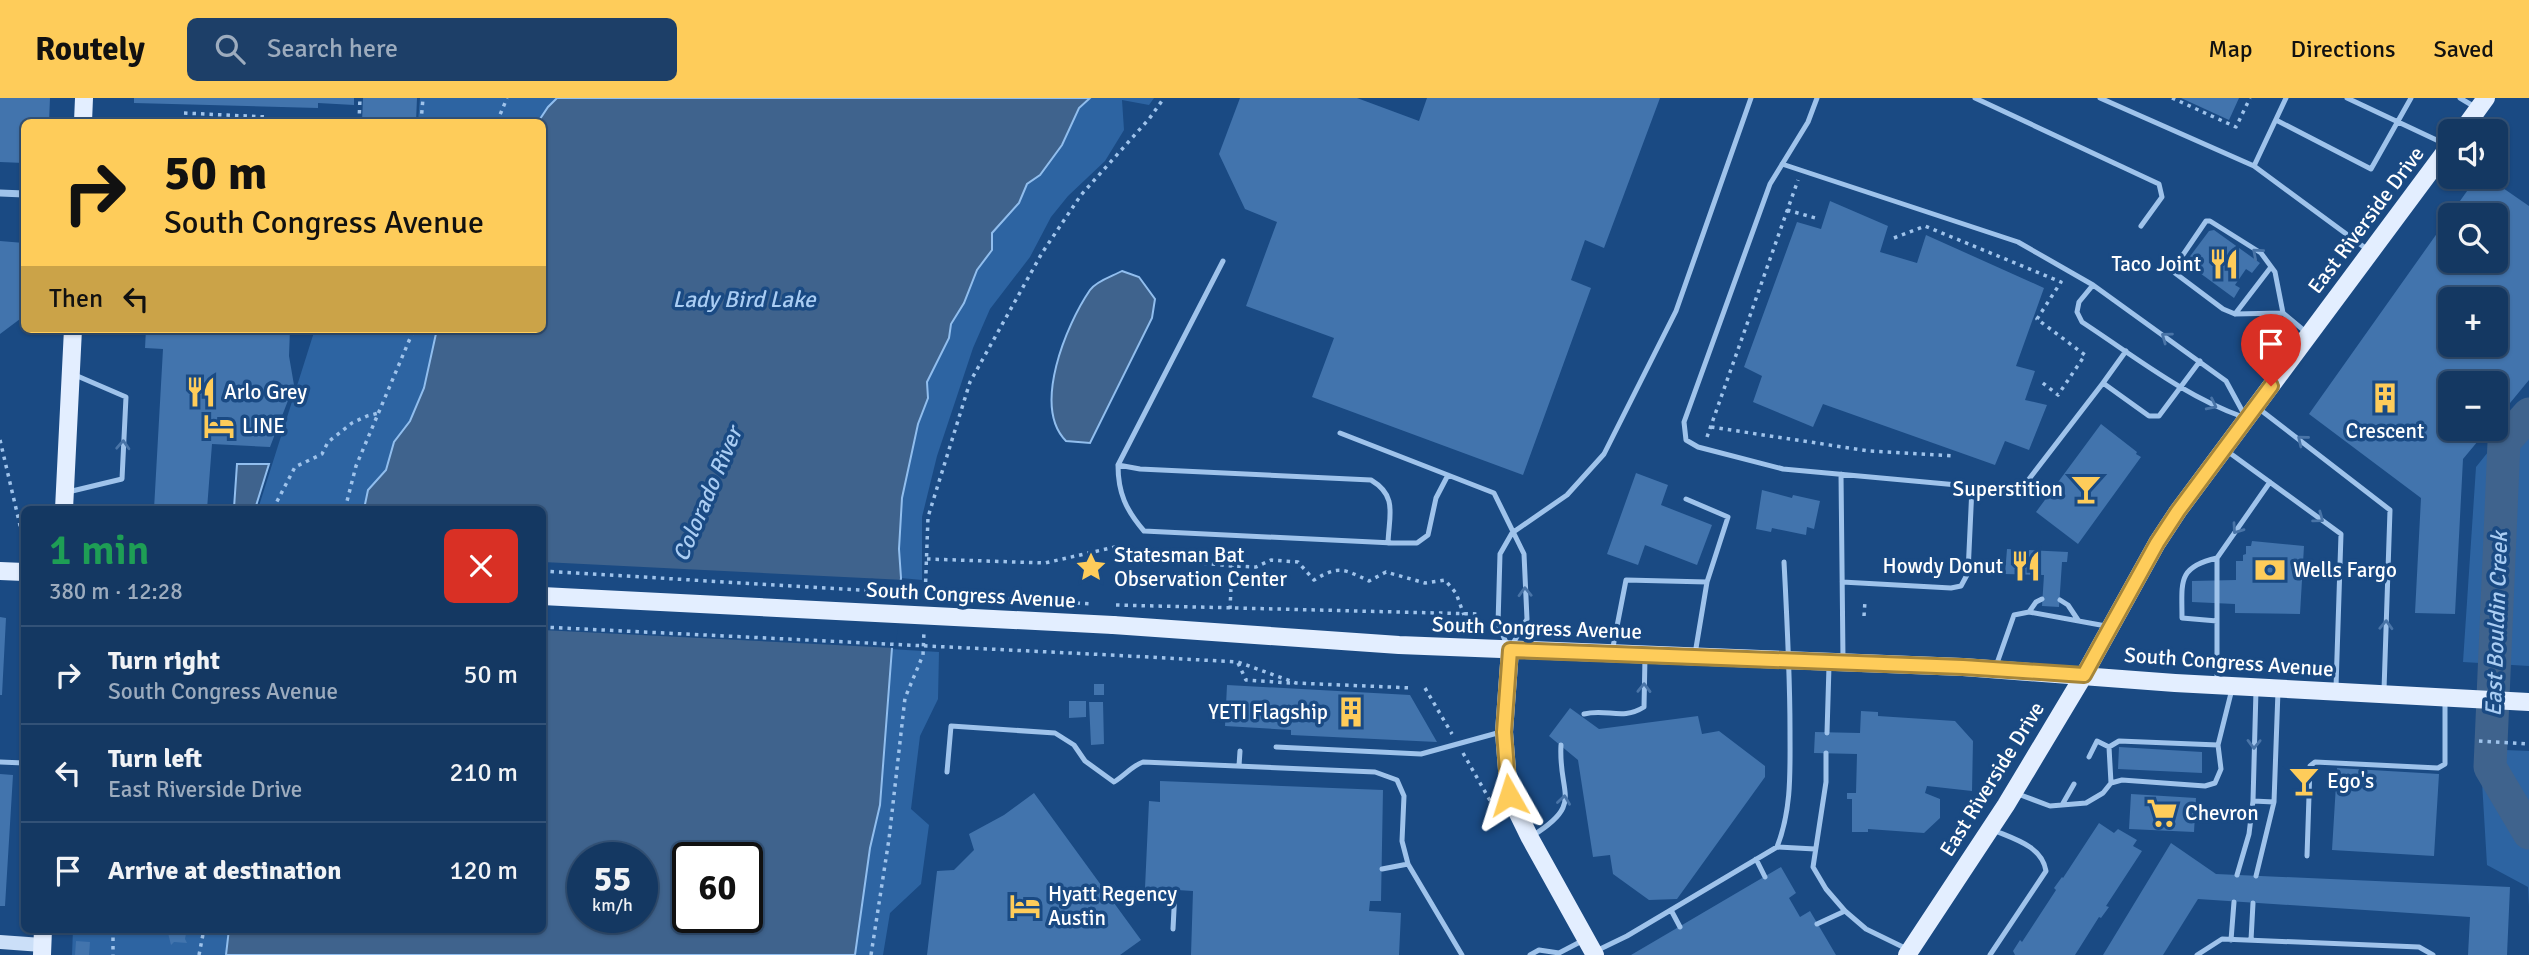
<!DOCTYPE html>
<meta charset="utf-8">
<style>
:root{--surface:#143862;--page:#1d3f68;--text:#f1f3f6;--muted:#9dacbe;--line:#335277;--accent:#fecc5a}
body{margin:0;font-family:Signika,sans-serif;background:var(--page);color:var(--text);height:100vh;display:flex;flex-direction:column;font-size:26px;white-space:nowrap}
*{box-sizing:border-box;margin:0}
p{font-size:23px;color:var(--muted)}
.icon{flex:none;width:38px;height:38px;fill:none;stroke:currentColor;stroke-width:2;stroke-linecap:round;stroke-linejoin:round}
.map{position:relative;flex:1;overflow:hidden}
.drawer{position:absolute;left:21px;top:408px;width:525px;height:427px;display:flex;flex-direction:column;background:var(--surface);border-radius:10px;box-shadow:0 2px 5px #0004,0 0 0 2px var(--line)}
.drawer>*{flex:none}
.hud{position:absolute;left:21px;top:21px;width:525px;height:214px;border-radius:10px;box-shadow:0 2px 5px #0004,0 0 0 2px var(--line);background:#fecc5a;color:#111;overflow:hidden}
.fabs{position:absolute;left:2438px;top:21px;display:grid;gap:14px}
.fabs a{display:grid;place-items:center;width:70px;height:70px;border-radius:10px;background:var(--surface);box-shadow:0 2px 5px #0004,0 0 0 2px var(--line);font-size:35px}
.speed{position:absolute;left:567px;top:744px;display:flex;gap:14px;font-size:35px;font-weight:700;text-align:center}
.speed>*{display:grid;place-content:center;width:91px;height:91px;border-radius:50%;background:var(--surface);box-shadow:0 2px 5px #0004,0 0 0 2px var(--line);line-height:1}
.speed small{font-size:18px;font-weight:400}
.speed .limit{border:4px solid #111;border-radius:10px;background:#fff;color:#111}
.pin{position:absolute;display:grid;place-items:center;width:60px;height:60px;color:#fff;margin:-72px -30px;border-radius:50% 50% 50% 0;rotate:-45deg;box-shadow:0 0 7px #0007}
.pin .icon{rotate:45deg}
.me{position:absolute;width:77px;margin:-38px;rotate:354deg;stroke-linejoin:round;filter:drop-shadow(0 0 5px #0008)}
.turn{display:flex;align-items:center;gap:24px;height:147px;padding:0 28px;font-size:32px}
.turn .icon{width:91px;height:91px;stroke-width:2.5}
.turn b{display:block;font-size:49px;line-height:60px}
.then{display:flex;align-items:center;height:66px;padding:0 28px;background:#0003;gap:14px;font-size:26px}
.round{display:grid;place-items:center;flex:none;width:74px;height:74px;border-radius:10px;background:var(--page)}
.overview{display:flex;align-items:center;justify-content:space-between;height:119px;padding:0 28px}
h1{font-size:42px;font-weight:600;line-height:52px;color:#1e9e55}
ul{padding:0;list-style:none}
li{display:flex;align-items:center;gap:21px;height:98px;padding:0 28px;border-top:2px solid var(--line)}
li div{flex:1}
li b{display:block;font-size:26px}
li em{font-style:normal}
header{display:flex;align-items:center;gap:42px;box-sizing:border-box;height:98px;padding:0 35px;background:var(--accent);color:#111}
header strong{font-size:33px}
nav{display:flex;gap:38px;margin-inline-start:auto;font-size:24px}
.search{width:490px;height:63px;background:var(--page);display:flex;align-items:center;gap:18px;box-sizing:border-box;padding:0 24px;border-radius:10px;color:var(--muted);font-size:26px}
.map>svg:first-child{display:block}
</style>
<header>
<strong>Routely</strong>
<div class="search"><svg class="icon" aria-label="search" viewBox="0 0 24 24"><circle cx="10" cy="10" r="6"/><path d="M15 15l6 6"/></svg>Search here</div>
<nav><a>Map</a><a>Directions</a><a>Saved</a></nav>
</header>
<div class="map">
<svg width="2529" height="857" viewBox="0 0 2529 857">
<rect width="100%" height="100%" fill="#1a4a83"/>
<!-- green -->
<path fill="#2d64a2" d="M420,0h137l-9,9 -10,15h-120z
M1090,0h64l-5,7 -27,-5 2,30 -19,31 -37,35 -17,21 -21,40 -40,52 -17,39 -36,108 -15,61v63l-21,-2 -2,-29 3,-51 16,-74 10,-26 -1,-16 22,-44 2,-14 13,-21 13,-33 15,-20v-17l27,-30 8,-19 13,-9 22,-30 17,-37z
M315,231h122l-13,59 -14,33 -16,21 -8,28 -18,20 -4,19h-106z
M2529,303v265l-66,-4 13,-195z
M890,551l49,3 -1,47 -18,37 -9,73 18,16 -8,59 -31,29 -7,42h-28z
M2480,651l49,2v156l-1,-20 -41,-22z
M73,831h156l-3,26h-154z"/>
<!-- water -->
<path fill="#3f638d" stroke="#91beee" stroke-width="2" fill-rule="evenodd" d="M557,0h533l-11,10 -17,37 -22,30 -13,9 -8,19 -27,30v17l-15,20 -13,33 -13,21 -2,14 -22,44 1,16 -10,26 -16,74 -3,51 2,29 -9,70 -12,157 -10,43 -15,107h-629l3,-26h313v-420h-178l4,-19 18,-20 8,-28 16,-21 14,-33 13,-59h105v-207h-4l10,-15zM583,760h59v59h-59zM688,760h59v59h-59z
M1122,173l17,6 16,22 -3,19 -62,125 -24,-2c-34,-34 0,-116 24,-151 6,-9 23,-14 32,-19z
M237,366h32l-14,45 -21,-1z"/>
<!-- pier -->
<path fill="#1a4a83" d="M543,464l362,18 -10,68 -353,-18z"/>
<g fill="none" stroke-linecap="round" stroke-linejoin="round">
<!-- river -->
<path stroke="#3f638d" stroke-width="33" d="M2529,316l-25,28 -14,325 39,66"/>
</g>
<!-- building -->
<path fill="#4274ad" fill-rule="evenodd" d="M0,0h50l-1,24h-25v41l-24,-1z
M134,0h220v7l-36,-2v5l-184,-5z
M363,0h54l-1,24h-54z
M1240,0h117l62,23 8,-23h233l-56,150 -19,-8 -14,40 20,8 -68,187 -211,-78 22,-59 -88,-32 31,-84 -32,-13 -26,-55z
M2181,0h58l-10,22z
M2477,79h10l42,29v174l-33,40v-37h-46v46h38l-25,30 -8,155 -40,-1 6,-115 -112,-84zM2450,117h46v46h-46zM2450,201h46v46h-46z
M1830,103l58,25 -8,26 37,11 9,-28 118,53 -28,78 19,5 -10,29 22,5 -18,45 -24,-9 -10,24 -172,-61 -10,23 -60,-25 9,-26 -18,-9 53,-145 24,7z
M2214,132l46,33 -8,10 -6,-4 -11,16 5,3 -6,10 -45,-33 -1,-6 21,-28z
M0,143l24,2v73l-24,18z
M146,231h144l-1,27 5,29 -24,62 -58,-3 -5,65h-53l9,-160 -18,-1z
M2101,326l36,28 -1,2 5,3 -63,87 -42,-32z
M1636,375l32,12 -7,20 51,20 -15,40 -52,-20 -7,20 -31,-11z
M1762,392l30,8 1,-3 27,6 -6,28 -7,-2 -1,8 -34,-7 -1,4 -15,-3z
M2252,443l52,5 -4,68 -65,-1v-9l-43,-2v-21l44,-1v-19h7v-6l3,-1v-8h5z
M2007,451l61,3 -1,10h-5l-3,45 -17,-1 2,-31 -39,-1z
M0,519l6,1 -4,77h-2z
M1094,586h10v11h-10z
M1227,587l183,10 27,47 -146,-7v-5l-66,-4z
M1069,603h17v16l-17,1z
M1089,604h14l1,42 -13,1z
M1570,610l29,21 99,-13 4,18 17,-3 46,35v11l-88,122 -28,1 -36,-26 -3,-19 -17,2 -15,-97 -29,-24z
M1861,613l17,1v4l77,5 18,20 -1,50 -45,-5 -2,7 15,6v19l-16,15 -56,-4v3h-16v-33h-5v-6h9l1,-39 -43,-1 1,-21 45,1z
M2119,649l83,5v21l-84,-4z
M2337,670l102,6 -5,82 -102,-6z
M0,676l13,1 -8,131h-5z
M1160,683l223,9 -2,111h-11l-1,10 32,2 -2,42h-208l2,-64 -48,-3 4,-87 11,1z
M1034,695l107,147 -21,15h-193l10,-84 17,-1 20,-20 -5,-16 35,-19z
M2131,696l65,4 -2,34 -65,-3z
M2099,725l15,10 4,-4 19,11 -4,6 9,5 -36,55 3,1 -8,11 -2,-1 -24,38h-60l-2,-4 7,-11 2,2 34,-52 -2,-2 8,-11 1,1z
M2171,745l45,31 294,13 -3,68h-39l2,-38 -272,-18 -35,56h-60z
M1781,769l15,26 -7,5 11,19 10,-6 26,44h-205z
M167,831h20l-2,10 2,4 -13,-1 -3,3z
M76,843l14,1 -1,13h-14z"/>
<g fill="none" stroke-linecap="round" stroke-linejoin="round">
<!-- path -->
<path stroke="#9fc3eb" stroke-width="3.5" stroke-dasharray="3.5 5" stroke-linecap="butt" d="M2172,0l64,29 14,-29
M184,15l83,4
M182,24v-4
M359,24l1,-24
M421,24l2,-24
M497,24l10,-24
M1787,112l32,9
M1894,140l31,-12 136,56 -24,37 48,36 -27,40 -19,-15
M1711,329l158,24 85,5
M1707,339l91,-257
M0,342l22,94
M273,411l22,-42 27,-13 6,-12 24,-19 15,-7 12,-3
M345,411l11,-43 58,-137
M927,461l118,4 70,-16 24,10 93,9 24,1 15,-7 27,2 16,18c25,-15 30,-11 55,1l17,-9 39,11 20,-3 11,13 8,22
M925,501l3,-82 42,-135 72,-129 39,-58 68,-76 15,-21
M1116,507l362,9
M1230,511l2,-43
M1864,518l1,-15
M1111,557l127,7 58,21 116,5
M1238,565l8,17 44,3
M1425,590l27,46
M2479,643l50,3
M1463,655l29,51
M113,831v26
M148,832l19,2
M199,857l5,-26
M871,857l18,-116 16,-141 18,-43 1,-24"/>
<!-- service -->
<path stroke="#9fc3eb" stroke-width="5" d="M1817,0l-9,24 -38,62 -86,238 2,18 12,7 85,22 229,21 14,-7 77,-100
M1975,0l184,86 3,13 -21,29
M2100,0l154,68
M2286,0l-32,68 114,84
M2347,0l98,46
M2460,0l15,9
M2276,22l95,49 40,-71
M1782,66l236,78 75,43 133,96 19,35
M2093,187l-14,17 -2,10 5,10c52,34 102,74 161,95
M2283,215l-48,1 -12,-5 -48,-36 -1,-5 32,-47h4l51,32 14,19 8,41 24,20
M2235,216l36,-47
M2126,253l-23,32 46,33h10l41,-55
M2258,310l132,102 -6,180
M1340,335l154,60 30,61 3,65 -16,28
M2227,353l114,83 -5,153
M1118,367l105,-204
M1841,376l2,185
M68,394l54,-13 4,-82 -51,-22
M1686,401l42,18 -21,65 -12,72
M1388,445c1,-28 10,-47 -17,-63l-231,-11 -22,-4c0,28 8,45 26,66l249,12h24l11,-8 8,-37 12,-23
M2217,460c-40,9 -35,24 -35,60l35,3
M1842,484l109,6 10,-2 7,-13 4,-86
M2060,502l8,5 10,15
M2029,514l7,-10 6,-3
M1508,549l-10,-23 2,-70 12,-21 55,-38 37,-41 72,-143 75,-213
M1612,554l14,-72 81,2
M1996,568l18,-51 15,-3 77,14
M2217,585v-125l53,-76
M1584,616c23,-6 38,7 60,-7l1,-50
M1827,635l2,-67
M1276,649l145,7 80,-22
M1826,655v29l-13,85 13,22 19,22 21,18 41,20
M2089,659l8,-16 12,6
M0,664l24,1
M1239,668l1,-15
M947,674l4,-46 104,7 19,12 11,16 29,21c11,-7 18,-16 29,-20l232,10 22,8 7,16 -2,45 6,23 54,91
M2111,685l-2,-36 10,-6 99,4
M2018,696l32,12 36,-3 17,-10 8,-10 11,-3 83,6 10,-3 6,-14 -3,-24 14,-56
M2253,703l21,1
M2062,707l12,-21
M1532,738c53,-33 26,-41 29,-91
M1777,749l38,2
M2307,758l3,-90 5,-4 123,6 7,-4v-63
M1756,761l9,18
M1382,771l26,-5
M2237,777l12,-41 4,-33 3,-111
M2256,778l18,-74 4,-111
M1671,812l9,17
M1817,826l28,-13
M1173,831l2,-39
M2231,842l3,-38
M2251,842l2,-37
M1596,853l31,-15 150,-89c15,-38 13,-77 13,-117 0,-56 -3,-112 -6,-168
M1530,857l9,-5 20,3 23,-12
M1990,857l56,-84c-4,-25 -32,-32 -53,-41
M2197,857l25,-16 197,8 14,8"/>
<!-- minor -->
<path stroke="#9fc3eb" stroke-width="7" d="M0,95l24,1"/>
<!-- secondary -->
<path stroke="#cbdff8" stroke-width="14" d="M0,844l42,3"/>
<!-- primary -->
<path stroke="#e3eeff" stroke-width="18" d="M83,24l1,-24
M2462,33l24,-33
M64,411l9,-180
M0,473l24,1
M1113,527l286,20 564,22 212,16 354,19
M1510,552l-6,82 5,63 21,43 65,117
M42,857l1,-26
M1907,857l99,-150 78,-130 73,-132 21,-32 272,-366"/>
<!-- path-bridge -->
<path stroke="#9fc3eb" stroke-width="3.5" stroke-dasharray="3.5 5" stroke-linecap="butt" d="M542,473l550,33
M542,529l569,28"/>
<!-- primary-bridge -->
<path stroke="#e3eeff" stroke-width="18" d="M542,498l571,29"/>
</g>
<!-- one-way arrows -->
<defs><path id="oneway-chevron" d="M-2-3.5L2.5 0L-2 3.5" fill="none" stroke-width="1.6" stroke-linecap="round" stroke-linejoin="round" transform="scale(1.75)"/></defs>
<g stroke="#4974a7">
<use href="#oneway-chevron" transform="translate(2257 155) rotate(-139)"/>
<use href="#oneway-chevron" transform="translate(2166 239) rotate(-144)"/>
<use href="#oneway-chevron" transform="translate(2212 307) rotate(26)"/>
<use href="#oneway-chevron" transform="translate(2302 342) rotate(-141)"/>
<use href="#oneway-chevron" transform="translate(123 347) rotate(-87)"/>
<use href="#oneway-chevron" transform="translate(2319 420) rotate(36)"/>
<use href="#oneway-chevron" transform="translate(2237 431) rotate(125)"/>
<use href="#oneway-chevron" transform="translate(1525 494) rotate(-92)"/>
<use href="#oneway-chevron" transform="translate(2386 527) rotate(-88)"/>
<use href="#oneway-chevron" transform="translate(1644 590) rotate(-89)"/>
<use href="#oneway-chevron" transform="translate(2254 646) rotate(91)"/>
<use href="#oneway-chevron" transform="translate(1564 702) rotate(-82)"/>
</g>
<g fill="none" stroke-linecap="round" stroke-linejoin="round">
<!-- route casing -->
<g stroke="#a5853a" stroke-width="18">
<path id="route" d="M1509,697l-5,-63 6,-82 453,17 121,8 73,-132 21,-32 93,-125"/>
</g>
<!-- route -->
<use href="#route" stroke="#fecc5a" stroke-width="12"/>
</g>
<!-- icons -->
<defs>
<g id="restaurant-bare" transform="scale(2.415)"><path d="M-5-6h1v4h1v-4h1v4h1v-4h1v5L-1.5 .5V6h-2V.5L-5-1ZM5-6V6H3V1.5H1.5Q1.5-4 5-6Z" fill="#fecc5a" stroke="#1a4a83" stroke-width="2.5" paint-order="stroke"/></g>
<g id="building-bare" transform="scale(2.415)"><path d="M-4-6H4V6H1V3H-1V6H-4ZM-2.5-4.3h1.7v1.8h-1.7ZM.8-4.3h1.7v1.8H.8ZM-2.5-1h1.7V.8h-1.7ZM.8-1h1.7V.8H.8Z" fill="#fecc5a" stroke="#1a4a83" stroke-width="2.5" paint-order="stroke"/></g>
<g id="hotel-bare" transform="scale(2.415)"><path d="M-6-4.5h1.5V1H6V5H4.5V3h-9V5H-6ZM-4 0a1.8 1.8 0 1 1 3.6 0ZM.5 0V-2.5h3Q6-2.5 6 0Z" fill="#fecc5a" stroke="#1a4a83" stroke-width="2.5" paint-order="stroke"/></g>
<g id="bar-bare" transform="scale(2.415)"><path d="M-6-5H6L.8 .8V4.5H3.5V6h-7V4.5H-.8V.8Z" fill="#fecc5a" stroke="#1a4a83" stroke-width="2.5" paint-order="stroke"/></g>
<g id="sight-bare" transform="scale(2.415)"><path d="M0-6L1.8-2.2L6-1.7L2.9 1.2L3.7 5.4L0 3.3L-3.7 5.4L-2.9 1.2L-6-1.7L-1.8-2.2Z" fill="#fecc5a" stroke="#1a4a83" stroke-width="2.5" paint-order="stroke"/></g>
<g id="bank-bare" transform="scale(2.415)"><path d="M-6-4H6V4H-6ZM0-2.3a2.3 2.3 0 1 0 0 4.6a2.3 2.3 0 1 0 0-4.6Z" fill="#fecc5a" stroke="#1a4a83" stroke-width="2.5" paint-order="stroke"/></g>
<g id="supermarket-bare" transform="scale(2.415)"><path d="M-6-5.5h2.5l.6 2H6L4.5 2H-2.5L-4.4-4H-6ZM-1.5 3.2a1.3 1.3 0 1 0 .1 0ZM3 3.2a1.3 1.3 0 1 0 .1 0Z" fill="#fecc5a" stroke="#1a4a83" stroke-width="2.5" paint-order="stroke"/></g>
</defs>
<g fill-rule="evenodd">
<use href="#restaurant-bare" x="2224" y="166"/>
<use href="#restaurant-bare" x="201" y="294"/>
<use href="#building-bare" x="2385" y="300"/>
<use href="#hotel-bare" x="219" y="328"/>
<use href="#bar-bare" x="2086" y="391"/>
<use href="#restaurant-bare" x="2026" y="468"/>
<use href="#sight-bare" x="1091" y="469"/>
<use href="#bank-bare" x="2270" y="472"/>
<use href="#building-bare" x="1351" y="614"/>
<use href="#bar-bare" x="2304" y="683"/>
<use href="#supermarket-bare" x="2162" y="715"/>
<use href="#hotel-bare" x="1025" y="808"/>
</g>
<g text-anchor="middle" stroke-width="7" stroke-linejoin="round" paint-order="stroke">
<!-- street labels -->
<g font-size="21" fill="#fff" stroke="#1a4a83">
<text transform="translate(2366 122) rotate(-53)" y="7">East Riverside Drive</text>
<text transform="translate(971 497) rotate(3)" y="7">South Congress Avenue</text>
<text transform="translate(1537 530) rotate(2)" y="7">South Congress Avenue</text>
<text transform="translate(2229 564) rotate(4)" y="7">South Congress Avenue</text>
<text transform="translate(1992 681) rotate(-58)" y="7">East Riverside Drive</text>
</g>
<!-- poi labels -->
<g font-size="21" fill="#fff" stroke="#1a4a83" text-anchor="start">
<text x="2201" y="173" text-anchor="end">Taco Joint</text>
<text x="224" y="301">Arlo Grey</text>
<text x="242" y="335">LINE</text>
<text x="2385" y="340" text-anchor="middle">Crescent</text>
<text x="2063" y="398" text-anchor="end">Superstition</text>
<text x="1114" y="464">Statesman Bat<tspan x="1114" dy="24">Observation Center</tspan></text>
<text x="2003" y="475" text-anchor="end">Howdy Donut</text>
<text x="2293" y="479">Wells Fargo</text>
<text x="1328" y="621" text-anchor="end">YETI Flagship</text>
<text x="2327" y="690">Ego's</text>
<text x="2185" y="722">Chevron</text>
<text x="1048" y="803">Hyatt Regency<tspan x="1048" dy="24">Austin</tspan></text>
</g>
<!-- water labels -->
<g font-size="23" font-style="italic" fill="#aacdf3" stroke="#1a4a83">
<text x="744" y="209">Lady Bird Lake</text>
<text transform="translate(707 396) rotate(-67)" y="8">Colorado River</text>
<text transform="translate(2496 526) rotate(-88)" y="8">East Bouldin Creek</text>
</g>
</g>
</svg>
<div class="fabs">
<a><svg class="icon" aria-label="sound" viewBox="0 0 24 24"><path d="M4 9h4l5-4v14l-5-4H4zM17 9q2 3 0 6"/></svg></a>
<a><svg class="icon" aria-label="search" viewBox="0 0 24 24"><circle cx="10" cy="10" r="6"/><path d="M15 15l6 6"/></svg></a>
<a>+</a>
<a>−</a>
</div>
<div class="speed"><div>55<small>km/h</small></div><div class="limit">60</div></div>
<div class="pin" style="left:2271px;top:288px;background:#d93025"><svg class="icon" aria-label="arrive" viewBox="0 0 24 24"><path d="M6 21V4h12l-3 4 3 4H6"/></svg></div>
<svg class="me" style="left:1509px;top:697px" viewBox="-20 -20 40 40"><path d="M0-17L14 15 0 8-14 15z" fill="#fecc5a" stroke="#fff" stroke-width="4"/></svg>
<div class="hud">
<div class="turn"><svg class="icon" aria-label="right" viewBox="0 0 24 24"><path d="M7 20v-9h11M14 6l5 5-5 5"/></svg><div><b>50 m</b>South Congress Avenue</div></div>
<div class="then">Then<svg class="icon" aria-label="left" viewBox="0 0 24 24"><path d="M17 20v-9H6M10 6l-5 5 5 5"/></svg></div>
</div>
<section class="drawer">
<div class="overview"><div><h1>1 min</h1><p>380 m · 12:28</p></div><a class="round" style="background:#d93025;color:#fff"><svg class="icon" aria-label="close" viewBox="0 0 24 24"><path d="M6 6l12 12M18 6L6 18"/></svg></a></div>
<ul>
<li><svg class="icon" aria-label="right" viewBox="0 0 24 24"><path d="M7 20v-9h11M14 6l5 5-5 5"/></svg><div><b>Turn right</b><p>South Congress Avenue</p></div><em>50 m</em></li>
<li><svg class="icon" aria-label="left" viewBox="0 0 24 24"><path d="M17 20v-9H6M10 6l-5 5 5 5"/></svg><div><b>Turn left</b><p>East Riverside Drive</p></div><em>210 m</em></li>
<li><svg class="icon" aria-label="arrive" viewBox="0 0 24 24"><path d="M6 21V4h12l-3 4 3 4H6"/></svg><div><b>Arrive at destination</b></div><em>120 m</em></li>
</ul>
</section>
</div>
